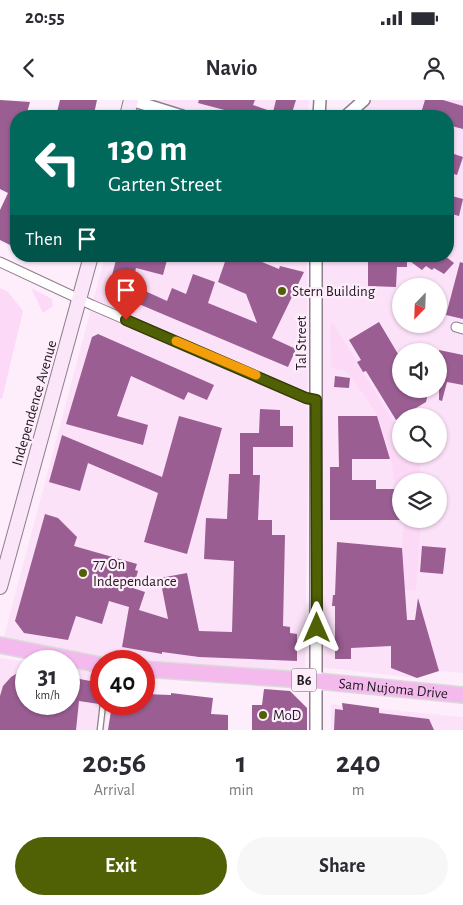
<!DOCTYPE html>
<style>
:root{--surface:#fff;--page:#f7f7f7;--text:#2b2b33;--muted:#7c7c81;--accent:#506004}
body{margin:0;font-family:"Alegreya Sans",sans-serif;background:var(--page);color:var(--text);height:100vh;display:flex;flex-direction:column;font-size:19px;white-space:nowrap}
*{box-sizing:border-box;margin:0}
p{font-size:16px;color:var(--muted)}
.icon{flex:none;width:28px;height:28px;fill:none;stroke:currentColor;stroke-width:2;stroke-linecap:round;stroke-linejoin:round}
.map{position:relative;height:630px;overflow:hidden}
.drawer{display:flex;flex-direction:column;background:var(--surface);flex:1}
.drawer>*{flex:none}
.guide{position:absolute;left:10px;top:10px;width:444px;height:152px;border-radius:20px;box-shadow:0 1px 4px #0004;background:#00695c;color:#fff;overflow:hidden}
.needle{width:32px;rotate:203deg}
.controls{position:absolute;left:392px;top:178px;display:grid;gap:10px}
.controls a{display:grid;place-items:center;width:55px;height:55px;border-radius:50%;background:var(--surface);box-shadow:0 1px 4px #0004;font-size:25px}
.speed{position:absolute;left:15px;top:550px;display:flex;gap:10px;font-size:25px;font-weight:700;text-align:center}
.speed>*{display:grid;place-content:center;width:65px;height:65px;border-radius:50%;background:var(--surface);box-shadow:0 1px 4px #0004;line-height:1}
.speed small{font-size:12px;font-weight:400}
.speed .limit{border:8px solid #d22;background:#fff;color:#111}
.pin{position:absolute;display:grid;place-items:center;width:42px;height:42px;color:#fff;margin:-51px -21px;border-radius:50% 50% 50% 0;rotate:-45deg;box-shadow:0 0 5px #0007}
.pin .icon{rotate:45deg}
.me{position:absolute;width:55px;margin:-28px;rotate:0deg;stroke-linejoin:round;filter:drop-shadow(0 0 4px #0008)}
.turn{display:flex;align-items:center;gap:18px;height:105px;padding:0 15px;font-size:22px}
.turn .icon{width:65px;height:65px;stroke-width:2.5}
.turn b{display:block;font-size:35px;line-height:42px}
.then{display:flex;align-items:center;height:48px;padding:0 15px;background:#0003;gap:10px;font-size:19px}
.eta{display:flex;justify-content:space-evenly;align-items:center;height:85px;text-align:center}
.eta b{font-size:30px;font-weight:700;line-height:35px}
.cta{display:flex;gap:10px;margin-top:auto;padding:10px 15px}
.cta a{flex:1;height:58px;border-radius:30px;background:var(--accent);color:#fff;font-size:20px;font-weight:700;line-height:58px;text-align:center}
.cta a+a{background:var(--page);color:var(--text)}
.status{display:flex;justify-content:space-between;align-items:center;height:35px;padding:0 25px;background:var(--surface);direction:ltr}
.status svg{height:14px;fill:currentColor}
header{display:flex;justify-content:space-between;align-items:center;height:65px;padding:0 15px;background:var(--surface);font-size:22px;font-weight:700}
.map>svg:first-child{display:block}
</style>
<div class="status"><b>20:55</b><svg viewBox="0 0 49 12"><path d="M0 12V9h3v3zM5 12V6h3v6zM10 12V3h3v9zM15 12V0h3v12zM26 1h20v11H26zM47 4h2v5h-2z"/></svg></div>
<header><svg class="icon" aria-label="back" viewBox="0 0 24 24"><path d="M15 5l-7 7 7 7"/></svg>Navio<svg class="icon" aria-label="person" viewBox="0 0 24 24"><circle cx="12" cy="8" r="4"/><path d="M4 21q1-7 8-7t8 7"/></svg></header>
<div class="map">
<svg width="463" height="630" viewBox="0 0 463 630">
<rect width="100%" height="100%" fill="#feeefc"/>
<!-- built -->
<path fill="#fce2f8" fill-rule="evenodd" d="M147,0h162l-1,16h-166z
M364,0h99v573l-24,-2 -22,7 -100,-11 -1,-411h132v-140h-102zM401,186h38v38h-38zM401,251h38v38h-38zM401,316h38v38h-38zM401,381h38v38h-38z
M105,156h202l1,211 -3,205 -197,-15 -105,-17z
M0,558l26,4v42h43v-36l32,5v31h7l-3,26h-105z
M331,604l132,13v13h-132z"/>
<!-- green -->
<path fill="#fcd9f7" d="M0,188l8,4 15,19 -21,88 -2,-1z
M31,188l21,11 1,7 -10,7z
M333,223l60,98 8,3v30h18l2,27h-20v26h-5c0,-29 -6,-63 -19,-91 -7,-16 -21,-31 -31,-45l-15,-3 -1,-44z
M404,419h17l-5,72 -11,-1 -3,-42z"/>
<!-- building -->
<path fill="#9a5e93" d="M0,0l30,2 -4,14h-10v132l-16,-8v-30l8,-17 -8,-4z
M60,0h37l-3,14 -12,-2 -1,4h-25z
M199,0h56l-2,5 20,7 3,-12h20l-5,16h-44l-49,-13z
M425,0h18l20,6v23l-15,-4v-9h-28z
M448,52l15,5 -6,18 -9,-3z
M448,95l15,4 -4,17 -11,-3z
M117,156h38l12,4 -4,15 -27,-7 -4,17 35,16 5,-13 14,6 7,-20 22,8 -7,21 49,20 -11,-29 -28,-12 9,-26 22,5 1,-4 29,12 1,-3 24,6 -32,66 24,11 -8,18 -180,-76z
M368,156h77l9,7 -10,11 -10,-6 -2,2 -6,-4 -4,4 -15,-11v8h-10l-1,20 -28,-1z
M460,162l3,1v56l-17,-4z
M379,222l22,37v30h28l-3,13 -30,18 -30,-49 -3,1 -6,-10 4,-2 -12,-20z
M98,234l116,51 -7,15 -19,-8 -4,8 -53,-24 -14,40 31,9 -5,20 -77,-21 26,-87z
M439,250l24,5v30l-16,-3 -5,19 -3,-1z
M335,276l15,2 -1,10 -15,-1z
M260,309l20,1v16h13v21h-40v28h7l-2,45h14v15h13l-2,91 7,1v6l7,1v27l-98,-4 -37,-5v2l-40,-7 7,-40 -20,-6 -7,23 -26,-8 -8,24 -44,-7 -9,-12 30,-107 13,4 19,19 -3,9 63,18 -2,6 3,1 -5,17 12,4 -6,18 29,9 -8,-41 27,-5 12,58 33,1 2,-71 -30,-2 2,-41 21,1 2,-45h11v-41h19z
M179,316l43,12 -35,126 -43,-12 14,-49 -70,-30 -8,28 -31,-9 13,-47 100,42z
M338,316h39l13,43h-38v21h24v9h20v18h5v13h-71v-53h9z
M337,442l65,6 5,72h8l3,-22 21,73 -22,7 -26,-10v-22l-40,2v11h-16v-53h-3l1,-11h2z
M422,446l24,2 -3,26 -23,-2z
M26,568v36h43v-27l32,6 -2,21 -20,-3 -3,29h-76v-34l3,-10 8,-9z
M264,589l26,2 17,17v22h-55v-25h10z
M171,593l42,5 -2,16 17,1v15h-120l4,-26h32v-10l27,1z
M342,603l37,5v5l50,6 5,11h-100l1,-21 8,1z"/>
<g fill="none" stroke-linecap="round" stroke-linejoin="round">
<!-- service casing -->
<g stroke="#8e7d8c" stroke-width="7">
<path id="service" d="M100,630l3,-26"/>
</g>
<!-- minor casing -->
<g stroke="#8e7d8c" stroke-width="11">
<path id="minor" d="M0,162l92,43 215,93 9,2
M456,227l7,2"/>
</g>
<!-- tertiary casing -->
<g stroke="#8e7d8c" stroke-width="14">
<path id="tertiary" d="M131,0l51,16
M319,16l1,-16
M346,16l18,-16
M316,156v474"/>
</g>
<!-- secondary casing -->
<g stroke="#8e7d8c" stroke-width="16">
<path id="secondary" d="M127,16l4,-16
M0,487l91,-331"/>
</g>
<!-- trunk casing -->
<g stroke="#dbdadb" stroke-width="18">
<g id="trunk">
<path d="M0,545l101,20"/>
<path id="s1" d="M144,569l173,12 146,14"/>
</g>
</g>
<!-- service -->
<use href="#service" stroke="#fff" stroke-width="4.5"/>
<!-- minor -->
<use href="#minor" stroke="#fff" stroke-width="9"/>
<!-- tertiary -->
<use href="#tertiary" stroke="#fff" stroke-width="11"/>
<!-- secondary -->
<use href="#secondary" stroke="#fbe5f8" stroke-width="14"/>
<!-- trunk -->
<use href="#trunk" stroke="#f4baee" stroke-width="15"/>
</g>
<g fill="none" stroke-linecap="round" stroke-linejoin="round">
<!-- route casing -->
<g stroke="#343e03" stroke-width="12">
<path id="route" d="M126,220l180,78 10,2 1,228"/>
</g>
<!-- route -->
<use href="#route" stroke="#506004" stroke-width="9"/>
<!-- slow -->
<path stroke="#f59e0b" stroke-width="9" d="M176,241l80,34"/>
</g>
<!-- markers -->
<g fill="#506004" stroke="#feeefc" stroke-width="2">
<circle cx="282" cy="191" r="5"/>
<circle cx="83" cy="473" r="5"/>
<circle cx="263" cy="615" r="5"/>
</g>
<g text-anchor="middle" stroke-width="4.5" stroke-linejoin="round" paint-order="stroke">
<!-- shield labels -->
<rect fill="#feeefc" stroke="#635a62" stroke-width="1" x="291.5" y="568.5" width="25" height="23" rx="4"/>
<g font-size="14" font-weight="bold" fill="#211a20">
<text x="304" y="585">B6</text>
</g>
<!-- poi labels -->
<g font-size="15" fill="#211a20" stroke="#feeefc" text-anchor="start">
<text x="292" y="196">Stern Building</text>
<text x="93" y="469">77 On<tspan x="93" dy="17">Independance</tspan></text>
<text x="273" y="620">MoD</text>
</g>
<!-- street labels -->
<g font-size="15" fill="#211a20" stroke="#feeefc">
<text transform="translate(301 243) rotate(-90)" y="5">Tal Street</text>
<text transform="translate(34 303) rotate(-74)" y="5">Independence Avenue</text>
<text dy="5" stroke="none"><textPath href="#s1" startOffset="250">Sam Nujoma Drive</textPath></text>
</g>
</g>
</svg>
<div class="controls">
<a><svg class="needle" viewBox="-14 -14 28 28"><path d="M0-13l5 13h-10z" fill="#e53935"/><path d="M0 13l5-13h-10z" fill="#7c7c81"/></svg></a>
<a><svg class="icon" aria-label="sound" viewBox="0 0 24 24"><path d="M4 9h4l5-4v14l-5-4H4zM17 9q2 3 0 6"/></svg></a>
<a><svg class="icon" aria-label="search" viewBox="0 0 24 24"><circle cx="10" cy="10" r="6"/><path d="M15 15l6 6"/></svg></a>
<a><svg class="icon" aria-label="layers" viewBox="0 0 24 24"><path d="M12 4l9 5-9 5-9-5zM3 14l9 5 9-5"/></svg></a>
</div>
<div class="speed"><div>31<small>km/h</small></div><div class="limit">40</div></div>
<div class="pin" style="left:126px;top:220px;background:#d93025"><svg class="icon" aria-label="arrive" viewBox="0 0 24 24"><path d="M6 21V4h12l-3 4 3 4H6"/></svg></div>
<svg class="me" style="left:317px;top:528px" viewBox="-20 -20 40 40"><path d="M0-17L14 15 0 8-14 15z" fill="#506004" stroke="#fff" stroke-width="4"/></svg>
<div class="guide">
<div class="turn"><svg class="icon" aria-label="left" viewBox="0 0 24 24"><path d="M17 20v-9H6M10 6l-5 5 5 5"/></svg><div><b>130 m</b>Garten Street</div></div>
<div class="then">Then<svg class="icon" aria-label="arrive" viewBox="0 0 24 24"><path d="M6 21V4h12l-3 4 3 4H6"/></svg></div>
</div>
</div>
<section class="drawer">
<div class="eta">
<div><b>20:56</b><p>Arrival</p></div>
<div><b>1</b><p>min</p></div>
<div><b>240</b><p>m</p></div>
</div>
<div class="cta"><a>Exit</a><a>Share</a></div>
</section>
